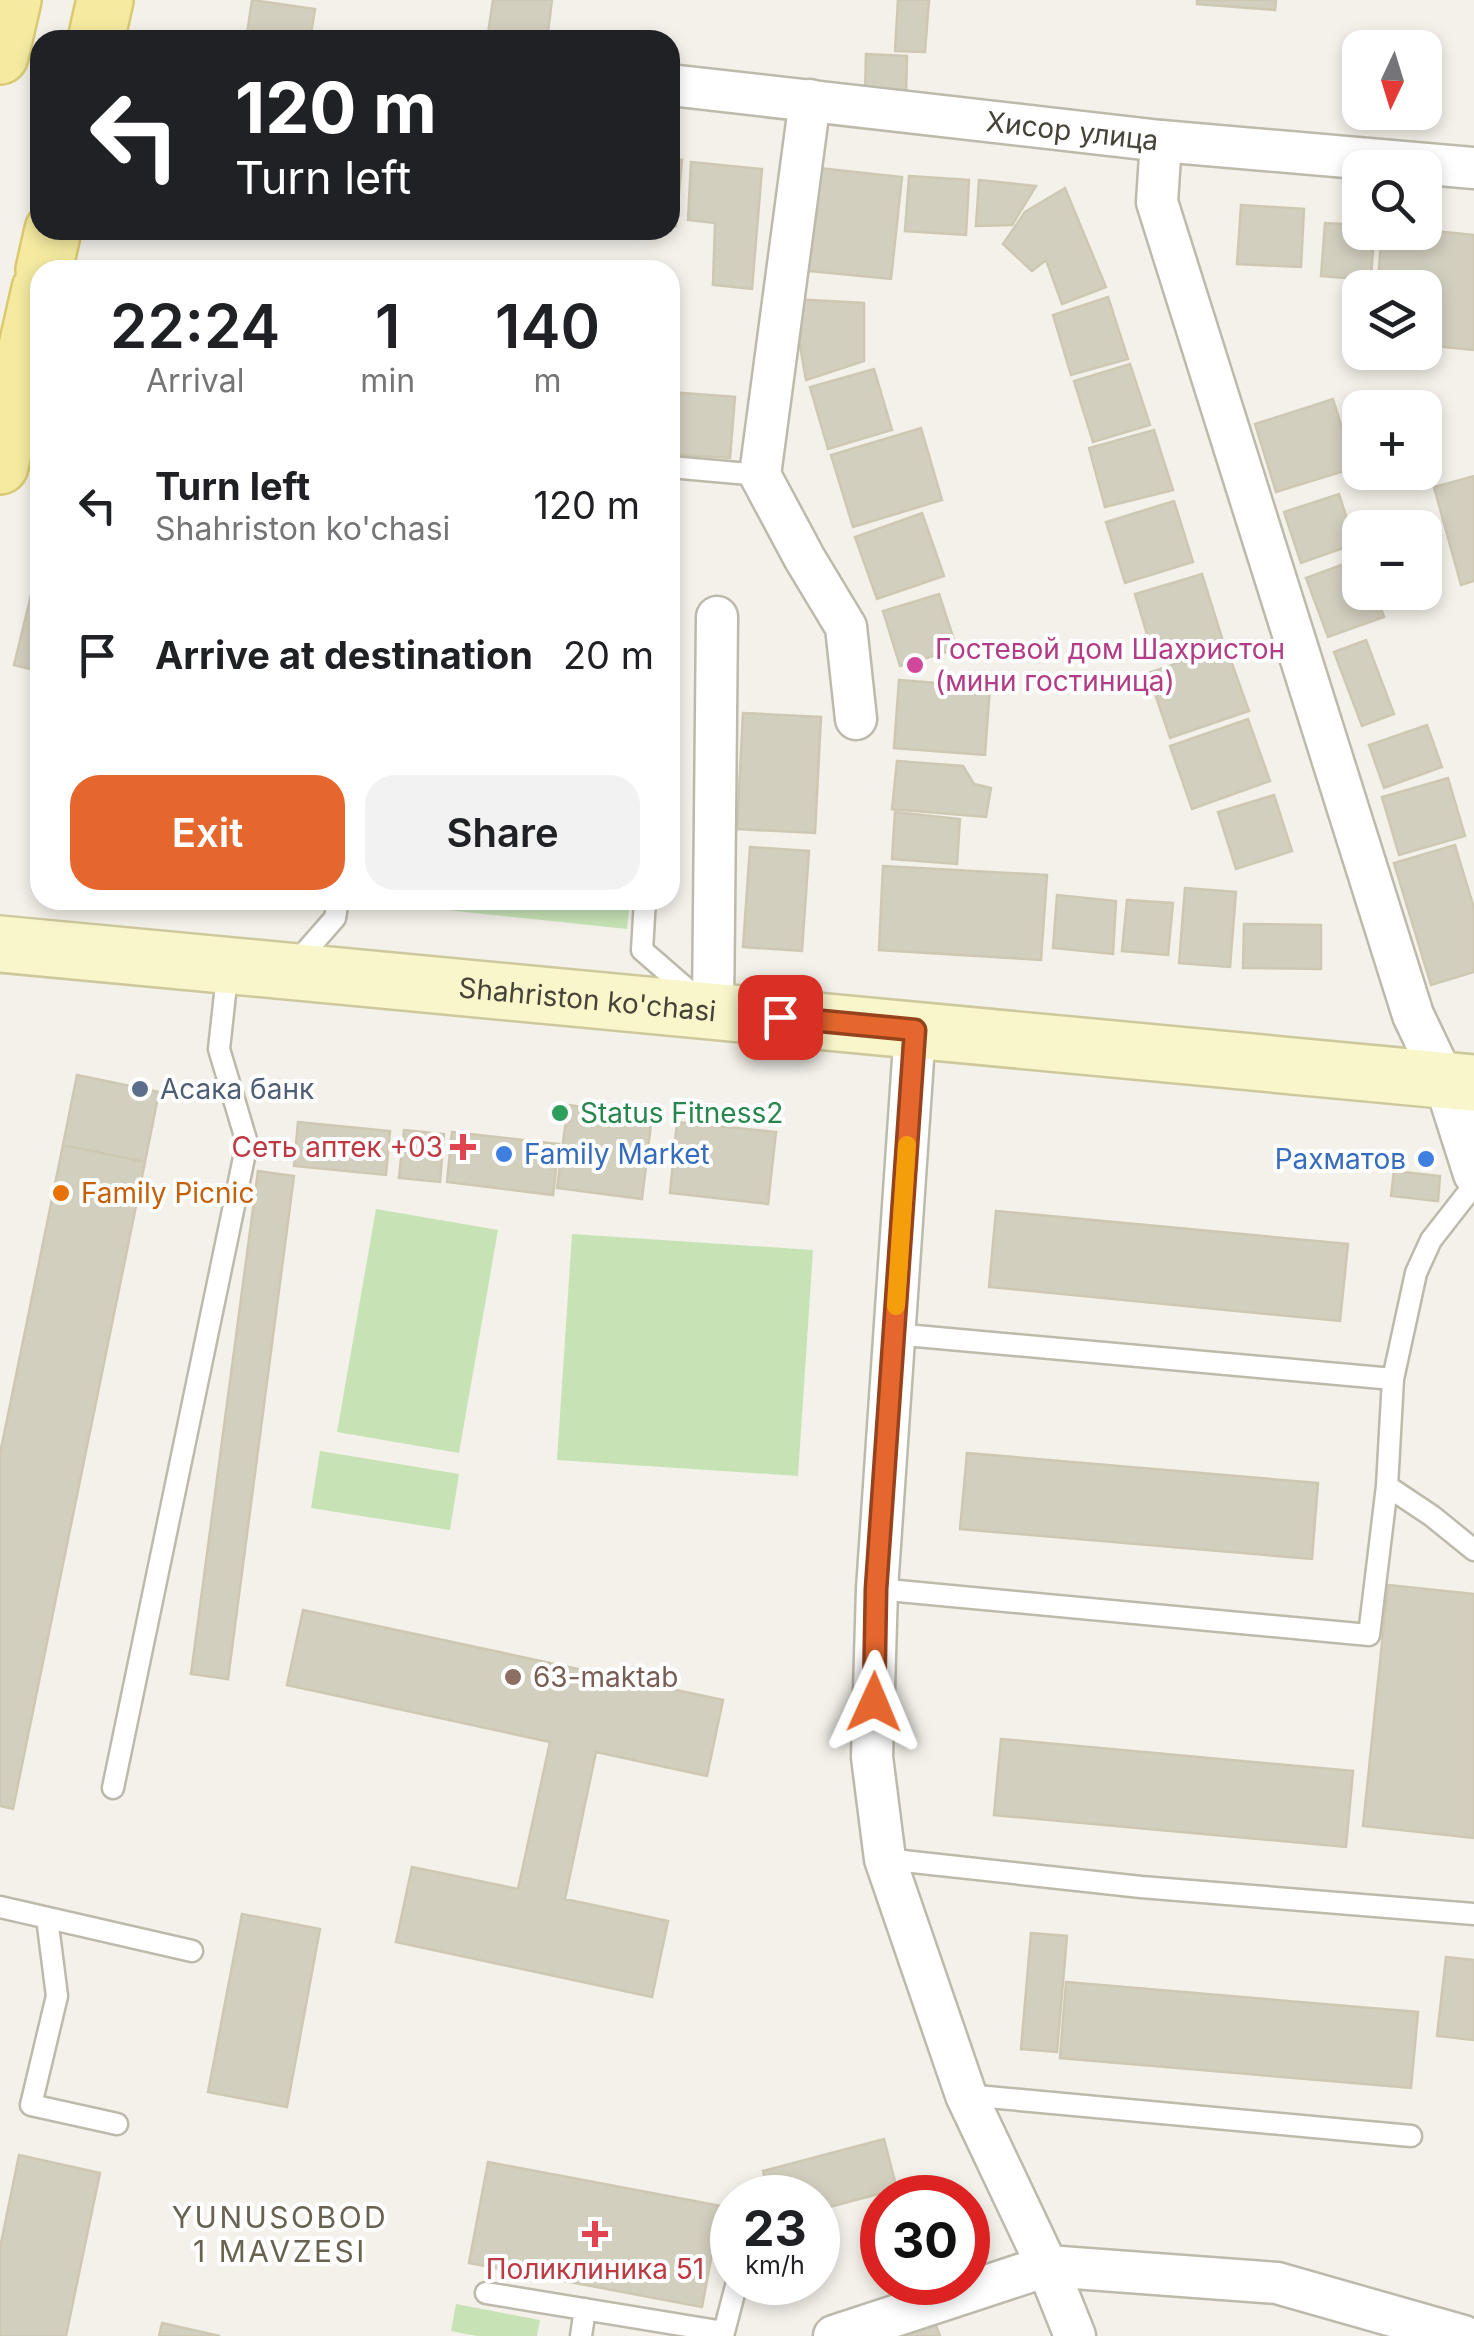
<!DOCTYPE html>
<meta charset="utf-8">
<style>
:root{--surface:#fff;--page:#f2f2f2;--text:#202124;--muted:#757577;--accent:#e6672d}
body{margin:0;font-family:Inter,sans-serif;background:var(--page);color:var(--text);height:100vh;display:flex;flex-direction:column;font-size:38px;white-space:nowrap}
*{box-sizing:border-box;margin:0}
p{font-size:32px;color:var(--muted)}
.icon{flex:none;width:55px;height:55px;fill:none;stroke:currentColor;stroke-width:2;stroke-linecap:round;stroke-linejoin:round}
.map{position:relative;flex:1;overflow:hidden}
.details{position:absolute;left:30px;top:260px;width:650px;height:650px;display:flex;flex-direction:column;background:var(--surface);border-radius:30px;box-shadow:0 5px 15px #0003}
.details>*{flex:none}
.top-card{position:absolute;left:30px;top:30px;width:650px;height:210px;border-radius:30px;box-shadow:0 5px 15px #0003;background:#202124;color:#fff;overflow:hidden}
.needle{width:65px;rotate:184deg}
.fabs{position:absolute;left:1342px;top:30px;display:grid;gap:20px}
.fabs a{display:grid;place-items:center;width:100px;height:100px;border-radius:20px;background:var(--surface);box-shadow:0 5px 15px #0003;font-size:50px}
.speed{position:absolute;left:710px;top:2175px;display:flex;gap:20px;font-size:50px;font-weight:700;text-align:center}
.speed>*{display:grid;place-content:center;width:130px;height:130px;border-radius:50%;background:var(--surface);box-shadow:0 5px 15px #0003;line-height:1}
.speed small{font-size:25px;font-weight:400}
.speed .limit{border:15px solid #d22;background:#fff;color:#111}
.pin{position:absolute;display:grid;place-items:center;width:85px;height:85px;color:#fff;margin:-42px;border-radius:20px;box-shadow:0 5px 15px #0006}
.me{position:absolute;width:110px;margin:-55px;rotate:1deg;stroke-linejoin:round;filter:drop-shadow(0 0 8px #0008)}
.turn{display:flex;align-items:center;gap:35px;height:210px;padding:0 40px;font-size:45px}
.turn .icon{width:130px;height:130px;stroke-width:2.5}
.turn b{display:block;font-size:70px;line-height:85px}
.eta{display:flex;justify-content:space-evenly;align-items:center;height:170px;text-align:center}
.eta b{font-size:60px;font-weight:600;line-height:70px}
.action{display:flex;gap:20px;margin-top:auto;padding:20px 40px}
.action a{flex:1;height:115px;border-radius:30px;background:var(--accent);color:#fff;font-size:40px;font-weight:600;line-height:115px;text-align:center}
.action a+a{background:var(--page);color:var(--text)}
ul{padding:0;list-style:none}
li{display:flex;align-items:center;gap:30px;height:150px;padding:0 40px}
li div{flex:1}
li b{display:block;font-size:38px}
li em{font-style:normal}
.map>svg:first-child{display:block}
</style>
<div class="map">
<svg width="1474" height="2336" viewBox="0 0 1474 2336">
<rect width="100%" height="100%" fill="#f3f1e9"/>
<!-- green -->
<path fill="#c7e3b6" d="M381,900h235l14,1 -3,28 -246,-26z
M376,1209l122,21 -39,223 -122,-21z
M572,1234l241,16 -15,226 -241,-16z
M320,1451l139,23 -9,56 -139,-22z
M456,2304l84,16 -3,16h-60l-26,-5z"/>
<!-- building -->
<path fill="#d3cfbf" stroke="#cec8b3" stroke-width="2.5" d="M252,0l63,9 -5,31h-64z
M493,0h59l-5,40h-60z
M898,0h31l-4,52 -30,-1z
M1197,0h79l-1,10 -78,-6z
M866,54l41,2 -1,41 -41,-2z
M670,159l12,1 -6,66h-6z
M691,162l71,7 -10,120 -39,-4 2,-62 -27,-3z
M819,168l83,9 -11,102 -83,-8z
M909,176l60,4 -3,55 -61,-4z
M979,180l57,6 -24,39 -36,1z
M1065,188l41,99 -44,17 -16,-44 -14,11 -29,-27 22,-32z
M1241,205l63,4 -3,58 -64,-3z
M1325,223l35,2v7h14l-3,48 -50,-4z
M1425,230l49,5v115l-40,-4 5,-60 -61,-7 4,-47h43z
M1108,297l20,62 -57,16 -18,-60z
M792,299l72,4v58l-58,19z
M1130,364l20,61 -57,17 -19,-61z
M874,369l18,61 -64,19 -18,-62z
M670,392l65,5 -5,61 -60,-4z
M1333,399l21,69 -78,24 -21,-68z
M921,428l21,72 -89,27 -22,-72z
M1154,430l19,60 -68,17 -16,-59z
M1474,476v105l-13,4 -27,-98z
M1339,494l16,50 -54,19 -17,-51z
M1174,501l19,61 -68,21 -19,-61z
M922,513l22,63 -67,23 -22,-62z
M40,558v111l-1,2 -25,-6z
M1360,558v34h15l9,25 -56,20 -22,-59z
M1202,574l20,64 -68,20 -19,-64z
M939,594l18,55 -57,17 -17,-55z
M1366,640l28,74 -32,12 -28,-74z
M1226,647l23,64 -79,27 -22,-65z
M899,680l91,7 -5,68 -91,-7z
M743,713l78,4 -6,116 -78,-4z
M1248,719l22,62 -78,28 -22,-63z
M1427,725l15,42 -58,21 -15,-43z
M897,761l66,5 11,18 17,4 -5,29 -94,-8z
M1448,778l17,58 -66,19 -17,-58z
M1274,795l18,56 -56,18 -18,-57z
M895,812l65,7 -3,45 -65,-5z
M1455,845l19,63v64l-43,13 -37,-122z
M750,847l59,4 -7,100 -59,-4z
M883,866l164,9 -6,85 -162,-10z
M1185,888l51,4 -6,75 -51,-4z
M1057,895l59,6 -3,53 -60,-6z
M1127,900l46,3 -5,52 -46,-4z
M1244,924l77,1v44l-78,-1z
M77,1075l82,17 -14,70 -82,-17z
M568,1105l84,11 -10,83 -85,-11z
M298,1122l92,9 -4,44 -92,-9z
M677,1122l99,10 -8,72 -98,-11z
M404,1130l40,4 -4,48 -41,-4z
M452,1132l107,12 -6,51 -106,-13z
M63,1145l82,17 -132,647 -13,-3v-352z
M258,1171l36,5 -66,503 -37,-5z
M1394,1171l46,5 -2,25 -47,-5z
M996,1211l352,33 -8,77 -351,-34z
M967,1453l351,30 -6,76 -352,-30z
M1388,1585l86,9v244l-111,-12z
M303,1610l420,90 -16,76 -111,-24 -31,147 103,22 -16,76 -256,-55 16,-75 106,22 32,-147 -263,-57z
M1001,1739l352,32 -7,76 -352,-32z
M242,1914l78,15 -33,178 -79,-15z
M1031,1933l36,3 -10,116 -36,-3z
M1446,1957l28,3v80l-37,-4z
M1066,1982l352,30 -7,76 -351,-30z
M884,2139l13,50 -79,21v-12h-48l-7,-27z
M19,2155l81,18 -34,163h-66v-88z
M488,2162l233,44 -19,101 -233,-44z
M934,2320l6,16h-52z
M162,2323l58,13h-61z"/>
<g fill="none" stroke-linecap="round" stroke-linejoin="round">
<!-- service casing -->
<g stroke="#bdbaac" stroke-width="25">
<path id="service" d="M670,467l90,8
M645,900l-3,50 54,47
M292,967l43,-49 3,-18
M894,1334l499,45
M1387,1486l45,30 42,34
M877,1589l492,46 18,-149 6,-107 23,-106 15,-33 43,-55
M113,1788l134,-645 -28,-94 9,-82
M885,1859l256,28 333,27
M0,1907l192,44
M47,1918l10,78 -26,109 86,19
M966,2095l445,41
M486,2293l238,39 13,-50
M581,2336l4,-27"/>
</g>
<!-- minor casing -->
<g stroke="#bdbaac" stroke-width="45">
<g id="minor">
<path id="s1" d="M670,85l491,56 313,27"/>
<path d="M810,100l-50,375 45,84 41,68 10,92"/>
<path d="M1161,141l-4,61 256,813 31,65 30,94"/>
<path d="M713,1011l4,-394"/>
<path d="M915,1030l-38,559 -5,168 13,102 81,236 81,171 28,70"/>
<path d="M834,2336l213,-70 230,17 186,53"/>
</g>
</g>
<!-- secondary casing -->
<g stroke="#cec99d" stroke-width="60">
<g id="secondary">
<path id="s2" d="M0,944l1474,139"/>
</g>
</g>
<!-- primary casing -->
<g stroke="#d9ca71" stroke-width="60">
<path id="primary" d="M96,40l9,-40
M0,56l13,-56
M44,270l9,-40
M0,466l40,-177"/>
</g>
<!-- service -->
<use href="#service" stroke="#fff" stroke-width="20"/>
<!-- minor -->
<use href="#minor" stroke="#fff" stroke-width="40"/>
<!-- secondary -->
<use href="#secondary" stroke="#faf6cc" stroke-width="55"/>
<!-- primary -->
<use href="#primary" stroke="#f5eaa0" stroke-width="55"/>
</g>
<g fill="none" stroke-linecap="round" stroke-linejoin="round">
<!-- route casing -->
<g stroke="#96431d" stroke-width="25">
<path id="route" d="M780,1017l135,13 -39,559 -2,113"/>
</g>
<!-- route -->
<use href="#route" stroke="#e6672d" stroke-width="18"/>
<!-- slow -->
<path stroke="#f59e0b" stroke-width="18" d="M896,1306l11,-161"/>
</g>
<!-- markers -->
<circle fill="#d1479c" stroke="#fff" stroke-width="4" cx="915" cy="665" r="10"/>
<circle fill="#5c6f8a" stroke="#fff" stroke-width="4" cx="140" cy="1089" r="10"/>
<circle fill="#2e9e5b" stroke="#fff" stroke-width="4" cx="560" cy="1113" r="10"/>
<g fill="#e0444e" stroke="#fff" stroke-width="4">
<path d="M458 1132h10v10h10v10h-10v10h-10v-10h-10v-10h10z"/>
<path d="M590 2219h10v10h10v10h-10v10h-10v-10h-10v-10h10z"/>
</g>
<g fill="#3f7fe0" stroke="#fff" stroke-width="4">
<circle cx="504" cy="1154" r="10"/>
<circle cx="1426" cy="1159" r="10"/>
</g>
<circle fill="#e8710a" stroke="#fff" stroke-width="4" cx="61" cy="1193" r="10"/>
<circle fill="#8d6e63" stroke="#fff" stroke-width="4" cx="513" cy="1677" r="10"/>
<g text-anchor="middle" stroke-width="8" stroke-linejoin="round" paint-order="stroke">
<!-- street labels -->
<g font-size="28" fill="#464338" stroke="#fff">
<text dy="10" stroke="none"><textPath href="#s1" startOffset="405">Хисор улица</textPath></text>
<text dy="10" stroke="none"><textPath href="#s2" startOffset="590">Shahriston ko'chasi</textPath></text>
</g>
<!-- hotel labels -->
<g font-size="28" fill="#b23c85" stroke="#fff" text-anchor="start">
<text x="935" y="659">Гостевой дом Шахристон<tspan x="935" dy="32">(мини гостиница)</tspan></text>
</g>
<!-- service labels -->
<g font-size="28" fill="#4e5e75" stroke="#fff" text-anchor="start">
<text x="160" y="1099">Асака банк</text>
</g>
<!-- leisure labels -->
<g font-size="28" fill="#27864d" stroke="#fff" text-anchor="start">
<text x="580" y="1123">Status Fitness2</text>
</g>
<!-- health labels -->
<g font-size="28" fill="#be3a42" stroke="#fff" text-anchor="end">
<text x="443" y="1157">Сеть аптек +03</text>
<text x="595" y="2279" text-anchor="middle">Поликлиника 51</text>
</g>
<!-- shop labels -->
<g font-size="28" fill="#366cbe" stroke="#fff" text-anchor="start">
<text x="524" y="1164">Family Market</text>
<text x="1406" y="1169" text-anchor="end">Рахматов</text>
</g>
<!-- food labels -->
<g font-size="28" fill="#c56008" stroke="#fff" text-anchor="start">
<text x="81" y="1203">Family Picnic</text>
</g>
<!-- education labels -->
<g font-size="28" fill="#785e54" stroke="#fff" text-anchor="start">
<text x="533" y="1687">63-maktab</text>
</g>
<!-- neighbourhood labels -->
<g font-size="30" letter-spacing="2.5" fill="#686250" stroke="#fff">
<text x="280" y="2228">YUNUSOBOD<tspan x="280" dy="34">1 MAVZESI</tspan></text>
</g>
</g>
</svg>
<div class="fabs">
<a><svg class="needle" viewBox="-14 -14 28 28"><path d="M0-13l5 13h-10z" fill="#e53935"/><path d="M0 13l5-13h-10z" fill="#757577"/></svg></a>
<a><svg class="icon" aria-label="search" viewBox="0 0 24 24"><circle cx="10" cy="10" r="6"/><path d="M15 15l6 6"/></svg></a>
<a><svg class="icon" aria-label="layers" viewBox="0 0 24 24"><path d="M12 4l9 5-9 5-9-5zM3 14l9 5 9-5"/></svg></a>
<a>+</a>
<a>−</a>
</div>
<div class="speed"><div>23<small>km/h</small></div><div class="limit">30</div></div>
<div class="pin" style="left:780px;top:1017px;background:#d93025"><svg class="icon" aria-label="arrive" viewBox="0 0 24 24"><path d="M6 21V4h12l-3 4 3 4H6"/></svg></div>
<svg class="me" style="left:874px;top:1702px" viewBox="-20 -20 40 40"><path d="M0-17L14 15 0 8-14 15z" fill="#e6672d" stroke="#fff" stroke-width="4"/></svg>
<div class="top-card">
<div class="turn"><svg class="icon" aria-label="left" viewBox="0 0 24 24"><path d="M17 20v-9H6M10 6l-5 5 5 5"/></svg><div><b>120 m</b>Turn left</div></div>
</div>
<section class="details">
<div class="eta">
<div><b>22:24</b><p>Arrival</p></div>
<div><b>1</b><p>min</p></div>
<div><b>140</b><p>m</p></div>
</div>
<ul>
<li><svg class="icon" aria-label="left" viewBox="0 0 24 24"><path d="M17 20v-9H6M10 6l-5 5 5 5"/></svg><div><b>Turn left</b><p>Shahriston ko'chasi</p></div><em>120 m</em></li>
<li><svg class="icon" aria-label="arrive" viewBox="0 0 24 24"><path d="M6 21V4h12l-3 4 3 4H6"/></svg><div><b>Arrive at destination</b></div><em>20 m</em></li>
</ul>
<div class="action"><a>Exit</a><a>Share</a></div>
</section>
</div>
